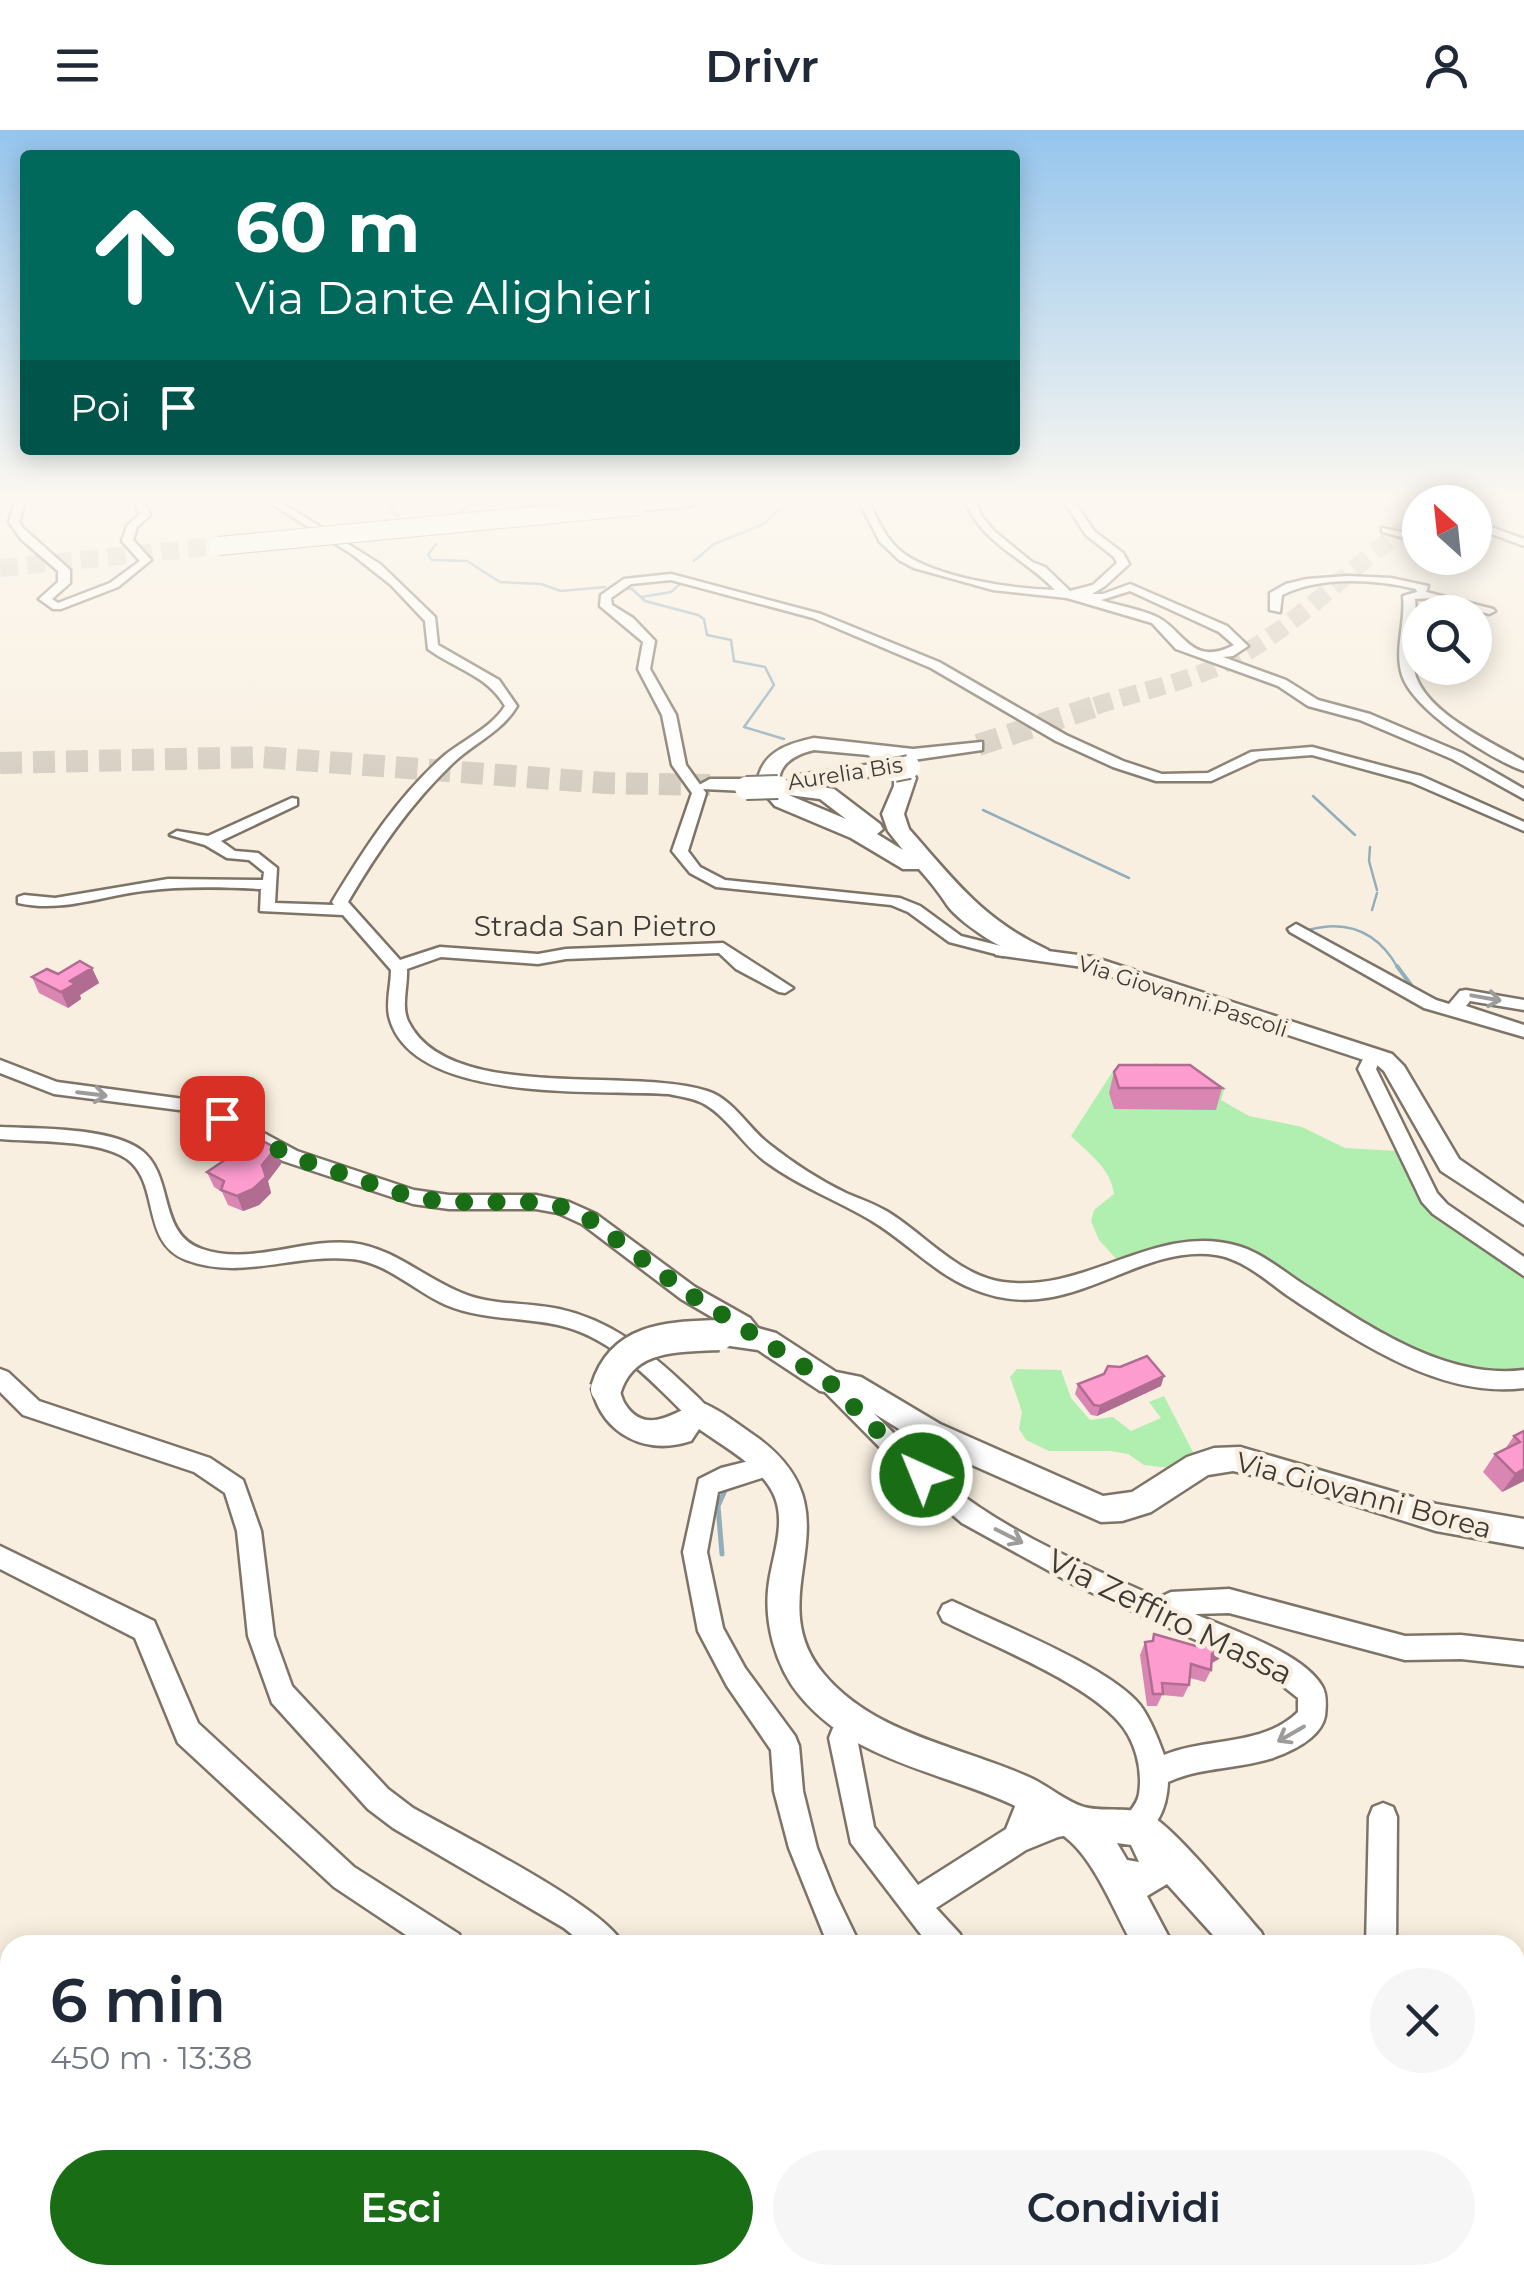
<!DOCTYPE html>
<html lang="it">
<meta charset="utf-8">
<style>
:root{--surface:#fff;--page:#f6f6f7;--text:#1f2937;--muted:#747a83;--accent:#196d15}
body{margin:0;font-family:Montserrat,sans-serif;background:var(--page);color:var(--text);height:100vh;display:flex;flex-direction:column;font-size:38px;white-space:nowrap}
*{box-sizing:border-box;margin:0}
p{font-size:32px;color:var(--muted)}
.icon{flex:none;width:55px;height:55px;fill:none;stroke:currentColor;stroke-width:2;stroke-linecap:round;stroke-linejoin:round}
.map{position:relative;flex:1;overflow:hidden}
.drawer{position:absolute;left:0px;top:1805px;width:1525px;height:350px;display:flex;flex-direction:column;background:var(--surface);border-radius:30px 30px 0 0;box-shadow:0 5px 25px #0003}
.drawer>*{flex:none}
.hud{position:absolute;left:20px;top:20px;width:1000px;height:305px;border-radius:10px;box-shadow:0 5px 25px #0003;background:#00695c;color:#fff;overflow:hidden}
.needle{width:65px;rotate:333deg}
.tools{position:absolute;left:1402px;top:355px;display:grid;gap:20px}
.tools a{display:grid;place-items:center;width:90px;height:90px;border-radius:50%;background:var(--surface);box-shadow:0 5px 25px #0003;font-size:50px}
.pin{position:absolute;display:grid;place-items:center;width:85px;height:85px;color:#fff;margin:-42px;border-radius:20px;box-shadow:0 5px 15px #0006}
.me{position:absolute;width:110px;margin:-55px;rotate:316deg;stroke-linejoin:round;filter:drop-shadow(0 0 8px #0008)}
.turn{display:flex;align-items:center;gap:35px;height:210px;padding:0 50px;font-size:45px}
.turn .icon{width:130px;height:130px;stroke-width:2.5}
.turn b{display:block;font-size:70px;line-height:85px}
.then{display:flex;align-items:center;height:95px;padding:0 50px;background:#0003;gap:20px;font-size:38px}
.round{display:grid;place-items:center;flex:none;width:105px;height:105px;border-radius:52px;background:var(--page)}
.headline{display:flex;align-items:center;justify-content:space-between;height:170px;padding:0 50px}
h1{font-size:60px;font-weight:600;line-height:75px}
.action{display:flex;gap:20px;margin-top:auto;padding:20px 50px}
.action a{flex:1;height:115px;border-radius:60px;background:var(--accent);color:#fff;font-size:40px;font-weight:600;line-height:115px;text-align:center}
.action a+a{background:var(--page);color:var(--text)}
header{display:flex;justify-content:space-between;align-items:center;height:130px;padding:0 50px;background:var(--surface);font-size:45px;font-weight:600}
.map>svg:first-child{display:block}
</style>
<header><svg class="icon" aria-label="menu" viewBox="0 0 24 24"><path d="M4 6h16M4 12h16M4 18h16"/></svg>Drivr<svg class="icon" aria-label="person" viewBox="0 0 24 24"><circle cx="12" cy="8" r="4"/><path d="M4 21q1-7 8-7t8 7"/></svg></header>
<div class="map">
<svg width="1524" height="2155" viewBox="0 0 1524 2155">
<rect width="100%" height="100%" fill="#f8efe0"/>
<!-- green -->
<path fill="#b0efb0" d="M1155,933l70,24 -4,13 28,16 53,11 43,21 52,3 21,45 14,15 92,67v94l-29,8 -75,-28 -176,-101c-43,-15 -81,1 -124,12l-21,-23 -8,-19 3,-11 20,-16c-3,-26 -26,-41 -43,-58l44,-68 23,11z
M1017,1239l44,1 10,28 19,22 23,-3 18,14 30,-13 -12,-16 15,-6 31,60 -25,12 -26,-3 -16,-11 -18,-3h-61l-23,-11 -7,-11 3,-17 -12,-35z"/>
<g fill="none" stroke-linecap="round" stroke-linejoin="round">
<!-- stream-far2 -->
<path stroke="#93aebb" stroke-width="2.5" d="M313,371h21
M393,371l-2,8 8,9
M462,382l11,-11
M436,414l-8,11 4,5 35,1 33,21 41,2 20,7 44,-4
M694,431l20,-17 48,-19 27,-24
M622,458l10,1 13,12 53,14 6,4 3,16 24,5 3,21 31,6 9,18 -30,42 40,12
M641,467l30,-5 10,-9
M1313,666l42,39
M983,680l146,68
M1370,717l-1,14 8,29
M1372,780l5,-17
M1309,800c40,-11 69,3 89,38"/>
<!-- stream-far1 -->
<path stroke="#93aebb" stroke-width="4" d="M1397,836l17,23"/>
<!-- stream -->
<path stroke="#93aebb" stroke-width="5" d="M722,1424l-4,-48 9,-20"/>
<!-- highway-tunnel-far1 -->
<path stroke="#d3cbbe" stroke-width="18" stroke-dasharray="18 9" stroke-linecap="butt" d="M1455,372l4,-1
M0,438l219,-22
M1095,576c43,-14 92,-24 133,-44 70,-35 125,-100 192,-143"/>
<!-- highway-tunnel -->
<path stroke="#d3cbbe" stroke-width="22" stroke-dasharray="22 11" stroke-linecap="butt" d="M978,615l125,-41
M0,633l261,-6 345,26 104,2"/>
<!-- minor casing -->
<g stroke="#7d7467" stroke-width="5">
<path id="minor" d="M15,371h10l-6,21 4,6 47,42v13l-18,16 6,4 52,-20 30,-22 -18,-20 5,-15 13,-12 -6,-13h10l6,14 -13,12 -4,13 18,20 -33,27 -57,22h-8l-14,-10 19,-17v-11l-37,-32 -12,-17z
M267,371h12l101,63 55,53 3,28 61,35 18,26c-15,26 -43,37 -64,57 -43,41 -75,88 -105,139l52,58 40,-13 98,7 28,-5 157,-6 70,45 -8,5 -6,-1 -43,-23 -17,-16 -153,6 -28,5 -97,-7 -34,12c1,16 -6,37 1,52 40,83 220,45 299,70 26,8 41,37 62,53 24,19 50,36 77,49 14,6 29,11 42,19 36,22 71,64 115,70 83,12 153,-60 235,-36 24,7 45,25 65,38 64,41 142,96 221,86v18c-84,11 -169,-48 -236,-92 -21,-15 -45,-37 -72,-41 -82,-12 -148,74 -243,34 -38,-15 -66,-47 -101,-68 -35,-21 -72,-34 -106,-59 -22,-16 -37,-43 -60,-57 -11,-7 -25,-8 -37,-11 -70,-5 -259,11 -280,-78 -3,-15 2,-31 2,-46l-48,-55 -83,-4 1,-22c-39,-2 -79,-3 -118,2 -42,5 -81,22 -125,12v-6l6,-2 31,3 113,-19 95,1 1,-8 -15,-12 -22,-2 -22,-13 -35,-10 7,-4 31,5 84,-38 5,1v6l-76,36 14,10 23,2 19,15 -2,35 59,2 -2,-3c32,-53 66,-106 113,-147 20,-16 46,-27 60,-49 -18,-31 -50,-37 -77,-57l-3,-28 -34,-36 -38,-30z
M859,371h10c8,19 17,39 34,52 34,25 109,36 152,37 -30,-32 -73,-46 -90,-89h10l7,16 12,14 38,31 13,5 25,24 23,-6 24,-22 -3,-6 -28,-22 -19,-29 1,-5h10l-1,5 17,25 29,22 6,11 -24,22 -13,8h11l27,-10 97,42 21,20 -15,10 -10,1 63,23 32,20 52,14 92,39 62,36v10l-72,-40 -92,-39 -52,-14 -30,-20 -102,-37 -24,-26 -85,-25 -74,-8 -79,-22 -15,-8 -19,-18zM1130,461l89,41 15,13c-43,23 -51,-16 -77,-28 -17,-8 -38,-11 -56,-17z
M1411,371h14l1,1 -6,3z
M1475,391l49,18v7l-49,-18z
M1382,398l38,8v6l-38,-10z
M671,444l150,40 118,48 127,73 57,26 39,13 46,-1 43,-21 61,-5 109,29 103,46v9l-113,-49 -99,-27 -53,4 -48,22h-55l-43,-14 -57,-26 -125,-73 -118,-50 -142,-38 -40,4 -20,14 1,7 21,13 22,23 -5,28 26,46 10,50 20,28 -18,58 12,16 25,13 175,18 20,8 41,30 48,12 2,3 -8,5 -54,-14 -41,-30 -17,-7 -175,-18 -26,-14 -18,-22 20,-58 -20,-28 -10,-50 -24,-46 5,-27 -43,-36 1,-11 23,-16z
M1348,446l43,2 37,8 -2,6 67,17 2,2 -6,3 -56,-16 -18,1c3,24 -5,46 -1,70 7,42 76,72 110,92v10c-34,-12 -111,-61 -122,-96 -8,-26 4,-53 1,-79l14,-4 -1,-3c-42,-10 -95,-13 -134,6l-2,17 -10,-2v-17l16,-9 21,-5z
M1296,794l140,76 13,4 11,-13 6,-1 58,10v10l-54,-9 -4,5 58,19v12l-100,-29 -134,-76 -2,-3z
M1372,921l9,6 -5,12 61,124 10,11 77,53v19l-91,-62 -11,-12 -64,-133 8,-16z
M0,930l57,22 149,20 91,49 117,39 35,5h87l33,7 27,12 99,73 55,31 15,19 -3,6 -8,3 -8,-3 -12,-13 -53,-31 -99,-75 -24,-11 -22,-4h-87l-36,-5 -130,-43 -88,-49 -141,-18 -54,-21z
M0,997c39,2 109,0 141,23 34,26 16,84 61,99 48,17 100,-11 150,-6 42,5 72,35 110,50 30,13 65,9 97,16 51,11 90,42 127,77 9,9 20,17 25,28l-3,7 -8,2 -8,-2c-39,-38 -79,-84 -134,-96 -38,-8 -76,-5 -112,-20 -32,-14 -59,-43 -95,-46 -57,-6 -109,22 -165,1 -46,-18 -25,-76 -59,-101 -29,-20 -93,-17 -127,-20z
M0,1239l8,3 31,29 171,57 33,22 18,51 13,105 18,50 96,103 25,19c42,24 195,100 210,137h-38l-21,-17 -171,-100 -25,-19 -96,-106 -24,-67 -11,-105 -12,-38 -31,-21 -171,-57 -23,-23z
M830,1244l8,3c45,44 89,95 141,130 55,37 119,64 179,91l13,-6 58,-3 176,47 56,-1 63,7v24l-63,-7 -56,1 -176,-47 -34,1c36,16 107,38 127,72 5,8 4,21 3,30 -4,22 -33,35 -52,42 -34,11 -72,9 -105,24 -1,25 -10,48 -34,58l-10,-4 -4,-10c5,-12 17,-19 19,-32 4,-25 -4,-55 -21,-73 -36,-40 -125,-75 -175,-100l-4,-8 4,-8 9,-4 9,4c46,22 149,63 179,100 11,15 18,34 24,50 44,-18 98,-8 134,-43v-14l-34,-27 -191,-87 -111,-61 -48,-41 -92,-93 -3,-6 3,-6z
M769,1326l8,3 4,7 -4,7 -59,19 -11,60 16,76 22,40 50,68 4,10 4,45 14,57 18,45 25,52h-32l-39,-97 -15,-57 -3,-41 -44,-64 -29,-55 -15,-79 16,-73 22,-11z
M0,1416l154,75 44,102 156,144 105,67 4,11h-42l-87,-58 -156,-144 -43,-105 -135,-69z
M843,1594l10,4 4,10 17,89 44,58 88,-56 16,-40 10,-4 10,4 4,10 -6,17c16,-6 28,-11 44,-4l4,10 -4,10 -26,5 -32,13 -90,58 24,26 4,11h-35l-78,-102 -22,-105 4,-10z
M1383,1673l10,4 4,10 -1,128h-30l3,-128 4,-10z
M768,2145h45l5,10h-46z
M938,2145h43l5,10h-44z
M1212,2145h42l5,10h-43z"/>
</g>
<!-- major casing -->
<g stroke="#7d7467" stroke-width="5">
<path id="major" d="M1003,815l90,12 299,97 12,12 55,93 65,45v21l-83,-54 -57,-100 -8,-7 -293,-97 -87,-12 -3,-4z
M719,1194l28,1 29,8 60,39 25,5 79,47 163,72 29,-4 55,-35 27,-9 26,-1 196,57 88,15v28l-88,-16 -166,-52 -37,-8 -25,4 -57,37 -29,9 -21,1 -181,-80 -74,-46 -26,-5 -62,-41 -49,-7 -4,-8 4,-8z
M606,1248l10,3c4,7 5,17 9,23 21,33 51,7 75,-2 20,7 40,24 58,36 104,77 -1,155 65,235 51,62 138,73 208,105 17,8 36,24 53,29 23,6 45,-2 67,9 24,12 88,91 110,116l6,13h-45l-55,-61 -20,12 26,49h-40c-18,-32 -36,-79 -62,-103 -78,-70 -202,-62 -271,-146 -25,-30 -37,-76 -31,-114 4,-28 18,-61 4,-89 -14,-28 -49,-46 -74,-64l-8,12c-44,15 -88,-6 -99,-52l4,-8zM1117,1713l14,2 8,17 -12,-2z
M1515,1881l9,2v40l-9,-2z
M1515,2087l9,2v66h-36l-4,-10h31z"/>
</g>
<!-- highway casing -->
<g stroke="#7d7467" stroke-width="5">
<path id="highway" d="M645,371h54l-8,5 -54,5 -8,-5z
M814,608l99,11 69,-7v8l-76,11 10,17 -12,36 5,15c46,52 74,91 139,121l3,5 -3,5c-25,6 -87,-35 -101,-55 -7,-11 -18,-25 -28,-36h-16l-52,-31 -76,-32 -18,-21c3,-32 29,-41 57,-47zM814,620l54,5 11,8 -80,12 -7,2 -3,5 -10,-1c1,-19 18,-27 35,-31zM894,643v13l-12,28 6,17 15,19 -26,-16 6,-5 -3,-5 -46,-35 -23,-4zM789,665l31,4 26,20 -55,-23z
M710,649h36l11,6 -11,6 -43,-2 -4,-4z"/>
</g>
<!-- minor -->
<use href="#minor" fill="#fff" fill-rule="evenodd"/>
<!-- major -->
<use href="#major" fill="#fff" fill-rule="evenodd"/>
<!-- highway -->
<use href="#highway" fill="#fff" fill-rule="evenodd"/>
<!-- major-bridge casing -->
<g stroke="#7d7467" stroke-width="35" stroke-linecap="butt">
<path id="major-bridge" d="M606,1259c16,-53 66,-52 113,-54"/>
</g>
<!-- highway-bridge-far1 casing -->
<g stroke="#7d7467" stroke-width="20" stroke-linecap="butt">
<path id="highway-bridge-far1" d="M219,416l418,-40"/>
</g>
<!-- highway-bridge casing -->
<g stroke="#7d7467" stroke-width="26" stroke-linecap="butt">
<path id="highway-bridge" d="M894,640l15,-3
M746,658l32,-1"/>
</g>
<!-- major-bridge -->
<use href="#major-bridge" stroke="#fff" stroke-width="30"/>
<!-- highway-bridge-far1 -->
<use href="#highway-bridge-far1" stroke="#fff" stroke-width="18"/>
<!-- highway-bridge -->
<use href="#highway-bridge" stroke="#fff" stroke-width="22"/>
</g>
<!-- wall -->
<path fill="#d986b2" d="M92,838l7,15 -19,12 1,4 -13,9 -29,-15 -7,-16z
M1114,942l108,16 -6,22 -102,-1 -5,-16z
M276,1018l5,16 -13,17 3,12 -12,12 -16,6 -15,-6 -6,-13 -8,-5 -7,-15z
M1078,1254l83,2 -64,30 -6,-1 -16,-21z
M1524,1301v50l-22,11 -19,-20 12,-18 10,-5 9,-13z
M1154,1504l65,25 -7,4 -1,7 -6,12 -15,-4 -1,7 -6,12 -21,-2 -5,11h-10l-7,-51 5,-13 6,-1z"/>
<!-- shaded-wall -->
<path fill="#b06d91" d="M92,838l7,15 -19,12 1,4 -13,9 -7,-16 9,-11z
M276,1018l5,16 -13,17 3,12 -12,12 -16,6 -6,-15z
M1164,1246l-3,10 -64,30 3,-10z
M1524,1339v12l-22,11 13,-18z
M1225,1516l-6,13 -13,7 6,-12z"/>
<!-- building -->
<path fill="#fc9ccf" stroke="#b06d91" stroke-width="2.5" d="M80,831l12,7 -22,13 5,3 -14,8 -29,-15 15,-8 11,5z
M1119,935h71l32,23h-103l-5,-16z
M257,1008l19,10 -14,17 4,12 -13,12 -16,7 -16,-6 3,-9 -17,-9z
M1147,1226l17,20 -64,30 -6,-1 -16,-21 26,-10 4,-8 12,1z
M1524,1301v38l-9,5 -20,-20 25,-12 -6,-6z
M1154,1504l45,13 16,-9 10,8 -13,8 -1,16 -20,-6 -2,21 -27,-2 1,11h-10l-8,-52 8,-1z"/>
<!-- one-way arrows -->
<defs><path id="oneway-shaft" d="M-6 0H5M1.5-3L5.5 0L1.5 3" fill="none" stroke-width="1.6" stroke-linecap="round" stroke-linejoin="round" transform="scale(2.5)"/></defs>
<g stroke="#9e9c9a">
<use href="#oneway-shaft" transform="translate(1486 868) rotate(10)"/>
<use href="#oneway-shaft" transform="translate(92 964) rotate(7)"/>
<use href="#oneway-shaft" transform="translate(1009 1406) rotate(27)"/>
<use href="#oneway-shaft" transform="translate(1291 1604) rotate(150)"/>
</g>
<!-- sky -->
<linearGradient id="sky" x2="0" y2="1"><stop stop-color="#95c5ed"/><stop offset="0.55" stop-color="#fcf8f1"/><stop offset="1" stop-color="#fcf8f1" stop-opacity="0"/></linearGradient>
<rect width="1524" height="672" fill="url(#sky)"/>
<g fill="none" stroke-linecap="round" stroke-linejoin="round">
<!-- route -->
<path stroke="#196d15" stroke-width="18" stroke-dasharray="0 32.4" d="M222,988l68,38 124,42 35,4h87l26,5 27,12 99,74 142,90 92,92"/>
</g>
<g text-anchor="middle" stroke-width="9" stroke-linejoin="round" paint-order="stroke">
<!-- far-street labels -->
<g font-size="22" fill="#3e3a35" stroke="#f8efe0">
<text transform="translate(845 643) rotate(-9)" y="8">Aurelia Bis</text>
<text transform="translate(1183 866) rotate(18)" y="8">Via Giovanni Pascoli</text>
</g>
<!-- street labels -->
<g font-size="28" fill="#3e3a35" stroke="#f8efe0">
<text x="595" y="806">Strada San Pietro</text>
<text transform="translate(1364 1365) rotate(15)" y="10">Via Giovanni Borea</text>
</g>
<!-- near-street labels -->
<g font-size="32" fill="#3e3a35" stroke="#f8efe0">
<text transform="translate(1170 1487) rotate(26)" y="11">Via Zeffiro Massa</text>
</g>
</g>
</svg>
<div class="tools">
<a><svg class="needle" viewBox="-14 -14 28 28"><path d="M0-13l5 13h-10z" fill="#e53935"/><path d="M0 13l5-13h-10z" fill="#747a83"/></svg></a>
<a><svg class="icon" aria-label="search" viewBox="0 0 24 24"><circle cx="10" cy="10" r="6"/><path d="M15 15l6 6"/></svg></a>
</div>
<div class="pin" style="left:222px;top:988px;background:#d93025"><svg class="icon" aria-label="arrive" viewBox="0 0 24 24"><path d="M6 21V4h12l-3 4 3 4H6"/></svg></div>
<svg class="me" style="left:922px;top:1345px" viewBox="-20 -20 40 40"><circle r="17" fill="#196d15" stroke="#fff" stroke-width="3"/><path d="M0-11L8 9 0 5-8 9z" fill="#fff"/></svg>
<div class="hud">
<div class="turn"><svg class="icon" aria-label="ahead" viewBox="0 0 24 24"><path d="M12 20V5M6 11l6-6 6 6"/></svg><div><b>60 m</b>Via Dante Alighieri</div></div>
<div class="then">Poi<svg class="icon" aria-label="arrive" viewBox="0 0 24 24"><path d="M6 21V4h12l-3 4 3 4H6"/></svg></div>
</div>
<section class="drawer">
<div class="headline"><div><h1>6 min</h1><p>450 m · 13:38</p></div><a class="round"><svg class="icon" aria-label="close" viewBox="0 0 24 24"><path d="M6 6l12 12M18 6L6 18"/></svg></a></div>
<div class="action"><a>Esci</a><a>Condividi</a></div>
</section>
</div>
